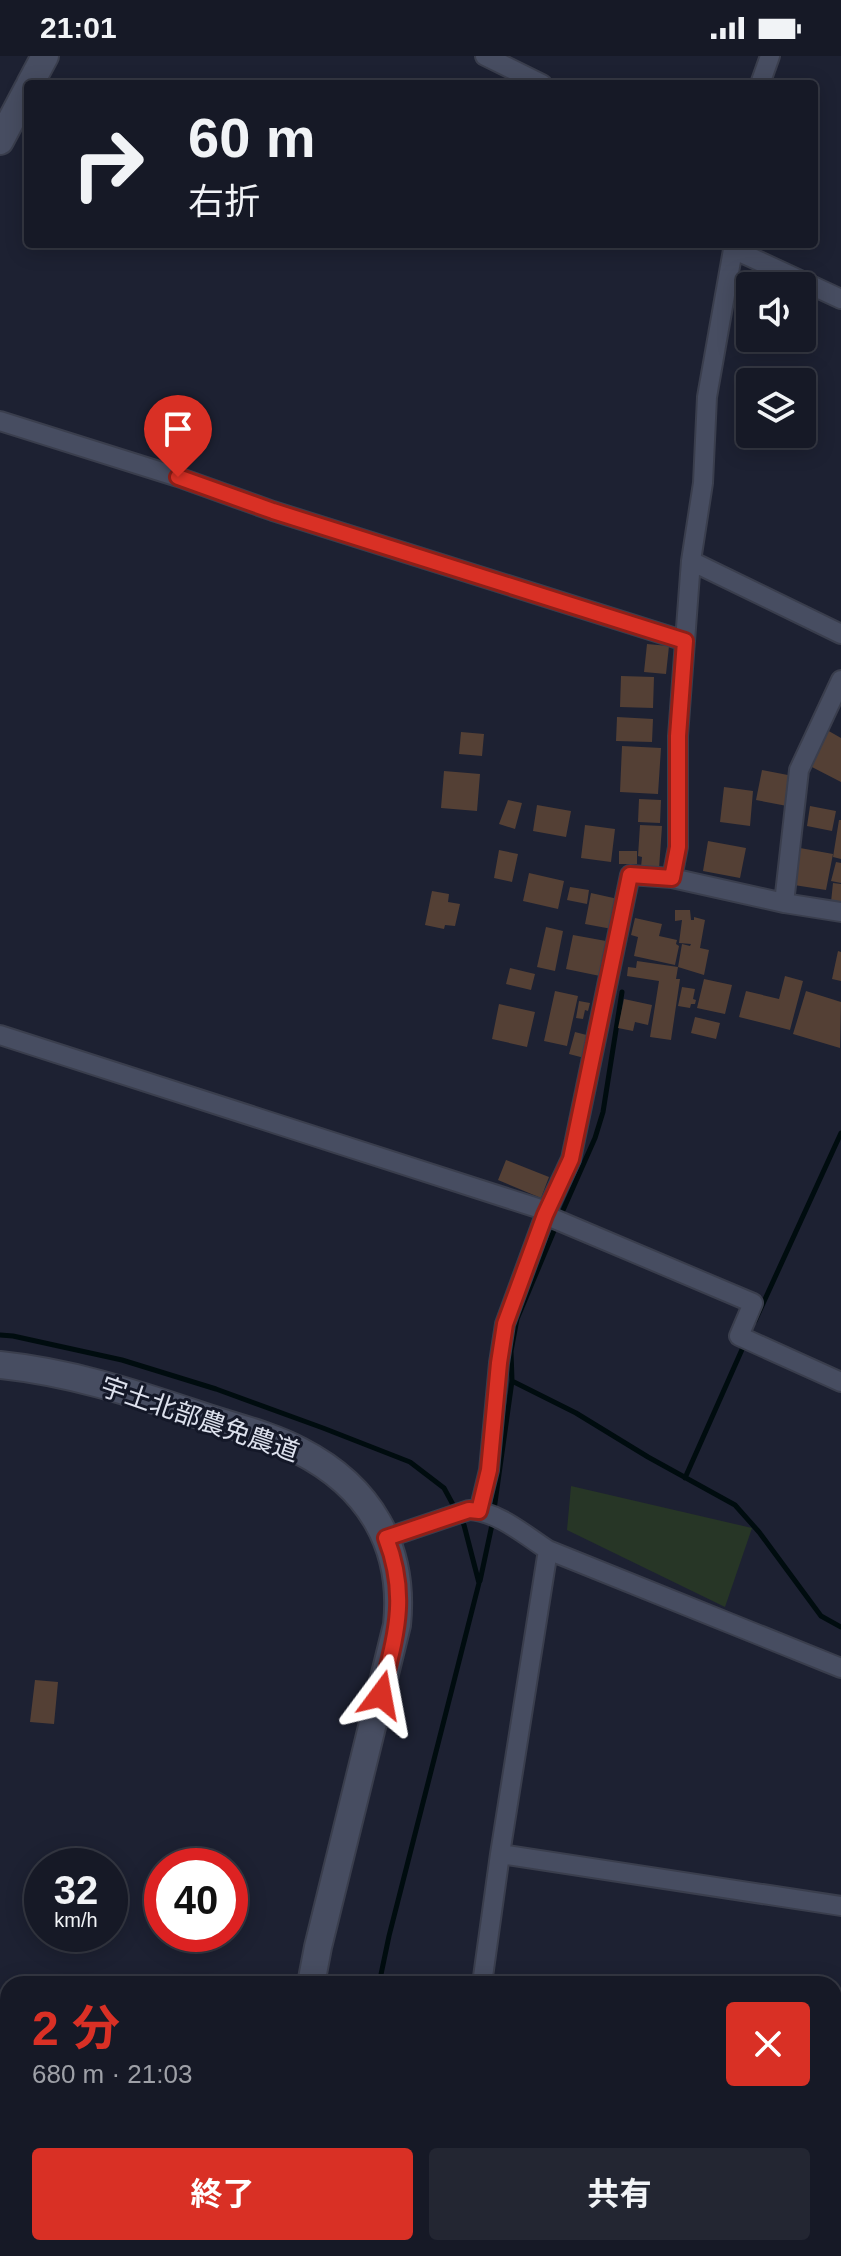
<!DOCTYPE html>
<html lang="ja">
<meta charset="utf-8">
<style>
:root{--surface:#161926;--page:#232632;--text:#f1f3f6;--muted:#9ea0a7;--line:#353843;--accent:#d93025}
body{margin:0;font-family:Arial,"Noto Sans JP",sans-serif;background:var(--page);color:var(--text);height:100vh;display:flex;flex-direction:column;font-size:30px;white-space:nowrap}
*{box-sizing:border-box;margin:0}
p{font-size:26px;color:var(--muted)}
.icon{flex:none;width:44px;height:44px;fill:none;stroke:currentColor;stroke-width:2;stroke-linecap:round;stroke-linejoin:round}
.map{position:relative;flex:1;overflow:hidden}
.drawer{position:absolute;left:0px;top:1920px;width:842px;height:280px;display:flex;flex-direction:column;background:var(--surface);border-radius:24px 24px 0 0;box-shadow:0 4px 20px #0003,0 0 0 2px var(--line)}
.drawer>*{flex:none}
.top-card{position:absolute;left:24px;top:24px;width:794px;height:168px;border-radius:8px;box-shadow:0 4px 20px #0003,0 0 0 2px var(--line);background:#161926;color:var(--text);overflow:hidden}
.controls{position:absolute;left:736px;top:216px;display:grid;gap:16px}
.controls a{display:grid;place-items:center;width:80px;height:80px;border-radius:8px;background:var(--surface);box-shadow:0 4px 20px #0003,0 0 0 2px var(--line);font-size:40px}
.speed{position:absolute;left:24px;top:1792px;display:flex;gap:16px;font-size:40px;font-weight:700;text-align:center}
.speed>*{display:grid;place-content:center;width:104px;height:104px;border-radius:50%;background:var(--surface);box-shadow:0 4px 20px #0003,0 0 0 2px var(--line);line-height:1}
.speed small{font-size:20px;font-weight:400}
.speed .limit{border:12px solid #d22;background:#fff;color:#111}
.pin{position:absolute;display:grid;place-items:center;width:68px;height:68px;color:#fff;margin:-82px -34px;border-radius:50% 50% 50% 0;rotate:-45deg;box-shadow:0 0 8px #0007}
.pin .icon{rotate:45deg}
.me{position:absolute;width:88px;margin:-44px;rotate:13deg;stroke-linejoin:round;filter:drop-shadow(0 0 6px #0008)}
.turn{display:flex;align-items:center;gap:28px;height:168px;padding:0 32px;font-size:36px}
.turn .icon{width:104px;height:104px;stroke-width:2.5}
.turn b{display:block;font-size:56px;line-height:68px}
.round{display:grid;place-items:center;flex:none;width:84px;height:84px;border-radius:8px;background:var(--page)}
.headline{display:flex;align-items:center;justify-content:space-between;height:136px;padding:0 32px}
h1{font-size:48px;font-weight:700;line-height:60px;color:var(--accent)}
.primary-button{display:flex;gap:16px;margin-top:auto;padding:16px 32px}
.primary-button a{flex:1;height:92px;border-radius:8px;background:var(--accent);color:#fff;font-size:32px;font-weight:700;line-height:92px;text-align:center}
.primary-button a+a{background:var(--page);color:var(--text)}
.status{display:flex;justify-content:space-between;align-items:center;height:56px;padding:0 40px;background:var(--surface);direction:ltr}
.status svg{height:22px;fill:currentColor}
.map>svg:first-child{display:block}
</style>
<div class="status"><b>21:01</b><svg viewBox="0 0 49 12"><path d="M0 12V9h3v3zM5 12V6h3v6zM10 12V3h3v9zM15 12V0h3v12zM26 1h20v11H26zM47 4h2v5h-2z"/></svg></div>
<div class="map">
<svg width="841" height="2200" viewBox="0 0 841 2200">
<rect width="100%" height="100%" fill="#1d2132"/>
<!-- green -->
<path fill="#273626" d="M571,1430l181,42 -27,79 -158,-77z"/>
<g fill="none" stroke-linecap="round" stroke-linejoin="round">
<!-- stream -->
<path stroke="#000c0f" stroke-width="5" d="M560,1161l35,-79 8,-26 19,-120
M755,1265l86,-188
M0,1279l13,1 109,24 94,29 107,39 87,34 34,26 20,37 15,58 -90,353 -10,48
M512,1325l64,32 72,44 87,48 24,27 62,84 20,11
M685,1422l59,-133
M494,1454l18,-129 -1,-30 6,-32 39,-93
M480,1525l13,-61
M339,2200l1,-8"/>
</g>
<!-- building -->
<path fill="#544035" d="M647,588l22,2 -3,28 -22,-2z
M621,620l33,1 -1,31 -33,-1z
M617,661l36,2 -1,23 -36,-1z
M827,674l14,8v44l-33,-17z
M461,676l23,2 -2,22 -23,-2z
M622,690l39,2 -3,46 -38,-2z
M762,714l31,6 -6,30 -31,-6z
M444,715l36,3 -3,37 -36,-3z
M724,731l29,4 -3,35 -30,-4z
M639,743l22,1 -1,23 -22,-1z
M508,744l14,3 -7,26 -16,-5z
M537,749l34,6 -5,26 -33,-6z
M810,750l26,5 -4,20 -25,-5z
M839,764h2v39l-8,-2z
M585,769l30,4 -4,33 -30,-4z
M640,769l22,1 -3,43 -18,-2 1,-10 -4,-1z
M708,785l38,7 -6,30 -37,-7z
M800,792l33,6 -7,36 -32,-5z
M499,794l19,4 -6,28 -18,-4z
M619,795h18v13h-18z
M836,806l5,1v20l-10,-2z
M529,817l35,8 -6,28 -35,-8z
M833,827l8,1v19l-10,-1z
M570,831l19,3 -2,14 -20,-4z
M432,835l17,3 -1,8 12,2 -5,22 -10,-1 -1,4 -19,-4z
M591,837l27,6 -6,30 -27,-5z
M675,854h15l1,10h3v-3l11,3 -5,28 9,2 -5,25 -26,-8 -2,12h4l-9,61 -21,-3 9,-56 -32,-5 1,-9 8,1 1,-7 41,6 4,-23 8,2 1,-2 -12,-1 3,-23 -7,1z
M635,862l27,6 -3,12 18,4 -1,4 3,2 -4,19 -41,-9 4,-19 -7,-2z
M546,871l17,4 -8,40 -18,-4z
M573,879l33,6 -6,35 -34,-7z
M838,895l3,1v29l-9,-2z
M510,912l25,6 -4,16 -25,-6z
M785,920l18,5 -13,49 -51,-13 7,-26 33,8z
M704,923l28,6 -7,29 -28,-6z
M682,931l13,2 -2,10 3,1 -1,4h-4l-1,4 -12,-2z
M555,935l23,5 -11,50 -23,-5z
M806,935l35,11 -1,46 -47,-14z
M624,943l28,6 -4,20 -13,-3 -2,9 -15,-3z
M579,945l11,2 -2,8 -3,-1 -2,9 -7,-1z
M499,948l36,8 -8,35 -35,-8z
M695,961l25,6 -4,16 -25,-6z
M575,976l27,7 -6,22 -27,-7z
M506,1104l43,17 -8,21 -43,-18z
M35,1624l23,2 -4,42 -24,-2z
M368,2192h76l-2,8h-75z"/>
<g fill="none" stroke-linecap="round" stroke-linejoin="round">
<!-- street casing -->
<g stroke="#3a3e4d" stroke-width="22">
<path id="street" d="M485,0l57,28
M760,28l10,-28
M733,193l108,50
M0,365l178,56 95,34 412,130
M691,505l150,73
M672,822l6,-31v-111l7,-95 6,-80 12,-78 4,-86 27,-153
M784,847l15,-133 42,-90
M0,979l547,176
M545,1159l208,88 -14,33 102,46
M479,1455l10,-41 10,-107 6,-39 40,-109 26,-56 59,-284 42,3 112,25 57,9
M386,1482l83,-28c28,1 56,25 79,40l293,118
M500,1798l341,52
M482,1928l18,-130 48,-304
M267,2200l4,-8
M324,2200v-8
M473,2200l2,-8"/>
</g>
<!-- secondary casing -->
<g stroke="#3a3e4d" stroke-width="30">
<path id="secondary" d="M30,28l15,-28
M0,85l28,-53
M0,1309c68,7 131,27 196,49 34,12 72,20 104,37 70,36 105,96 97,174l-79,322 -7,37
M834,2173h7"/>
</g>
<!-- street -->
<use href="#street" stroke="#474d61" stroke-width="18"/>
<!-- secondary -->
<use href="#secondary" stroke="#474d61" stroke-width="26"/>
</g>
<g fill="none" stroke-linecap="round" stroke-linejoin="round">
<!-- route casing -->
<g stroke="#8d1f18" stroke-width="20">
<path id="route" d="M178,421l95,34 412,130 -7,95v111l-6,31 -42,-3 -59,284 -26,56 -40,109 -6,39 -10,107 -10,41 -10,-1 -83,28c23,59 9,99 -5,157"/>
</g>
<!-- route -->
<use href="#route" stroke="#d93025" stroke-width="14"/>
</g>
<g text-anchor="middle" stroke-width="6" stroke-linejoin="round" paint-order="stroke">
<!-- street labels -->
<g font-size="26" fill="#dde1ed" stroke="#141828">
<text transform="translate(200 1363) rotate(19)" y="9">宇土北部農免農道</text>
</g>
</g>
</svg>
<div class="controls">
<a><svg class="icon" aria-label="sound" viewBox="0 0 24 24"><path d="M4 9h4l5-4v14l-5-4H4zM17 9q2 3 0 6"/></svg></a>
<a><svg class="icon" aria-label="layers" viewBox="0 0 24 24"><path d="M12 4l9 5-9 5-9-5zM3 14l9 5 9-5"/></svg></a>
</div>
<div class="speed"><div>32<small>km/h</small></div><div class="limit">40</div></div>
<div class="pin" style="left:178px;top:421px;background:#d93025"><svg class="icon" aria-label="arrive" viewBox="0 0 24 24"><path d="M6 21V4h12l-3 4 3 4H6"/></svg></div>
<svg class="me" style="left:381px;top:1639px" viewBox="-20 -20 40 40"><path d="M0-17L14 15 0 8-14 15z" fill="#d93025" stroke="#fff" stroke-width="4"/></svg>
<div class="top-card">
<div class="turn"><svg class="icon" aria-label="right" viewBox="0 0 24 24"><path d="M7 20v-9h11M14 6l5 5-5 5"/></svg><div><b>60 m</b>右折</div></div>
</div>
<section class="drawer">
<div class="headline"><div><h1>2 分</h1><p>680 m · 21:03</p></div><a class="round" style="background:#d93025;color:#fff"><svg class="icon" aria-label="close" viewBox="0 0 24 24"><path d="M6 6l12 12M18 6L6 18"/></svg></a></div>
<div class="primary-button"><a>終了</a><a>共有</a></div>
</section>
</div>
